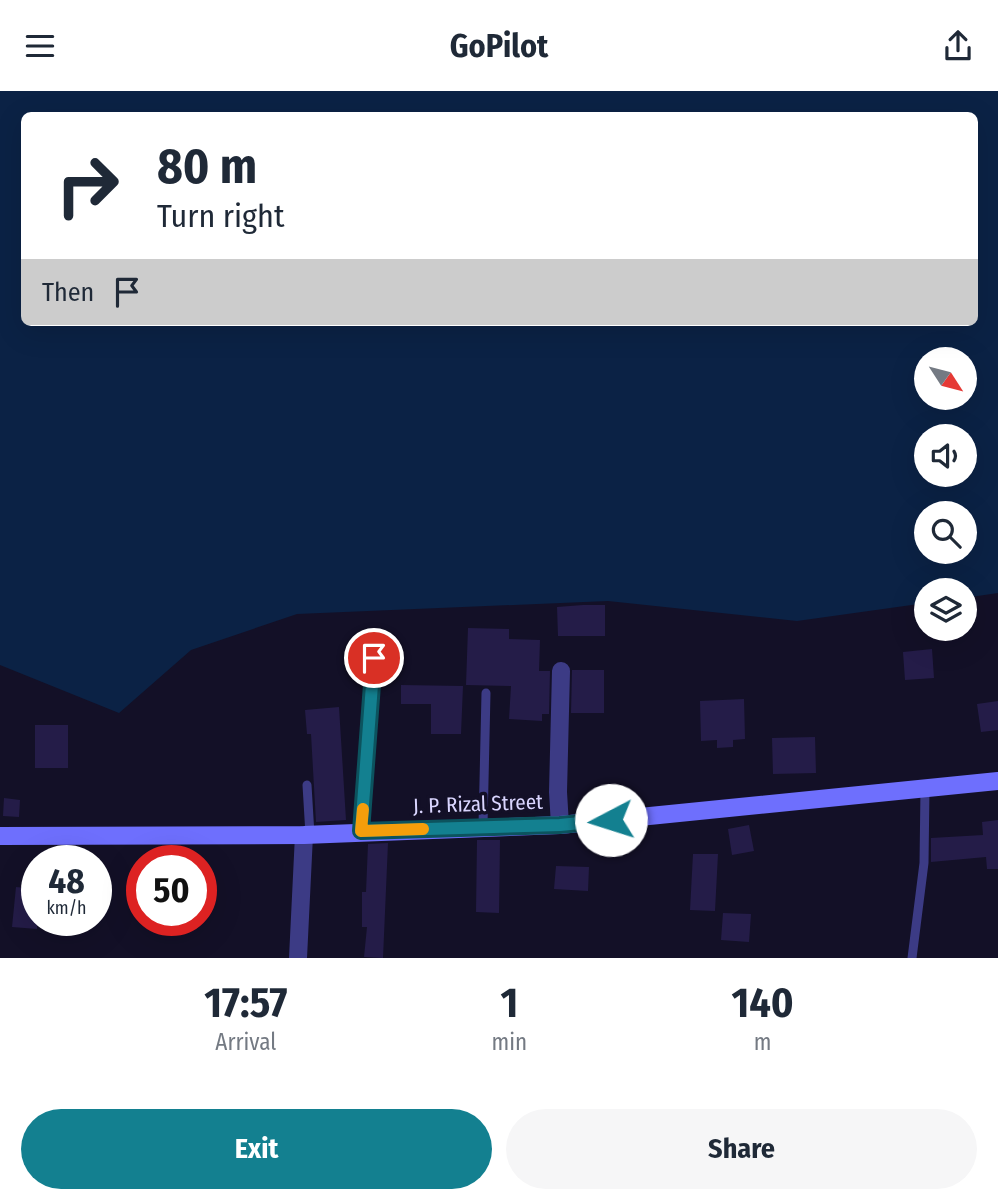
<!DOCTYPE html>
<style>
:root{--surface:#fff;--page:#f6f6f7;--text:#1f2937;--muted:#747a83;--accent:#138090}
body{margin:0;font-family:"Fira Sans Condensed",sans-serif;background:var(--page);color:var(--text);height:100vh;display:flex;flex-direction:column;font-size:26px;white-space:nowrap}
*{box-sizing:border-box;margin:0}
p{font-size:23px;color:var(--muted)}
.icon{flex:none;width:38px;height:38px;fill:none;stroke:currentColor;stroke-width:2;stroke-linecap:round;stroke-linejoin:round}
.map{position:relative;height:867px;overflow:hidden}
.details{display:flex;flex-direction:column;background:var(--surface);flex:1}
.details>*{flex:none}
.hud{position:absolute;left:21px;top:21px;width:957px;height:214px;border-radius:10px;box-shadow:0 7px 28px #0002;background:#fff;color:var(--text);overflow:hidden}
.needle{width:46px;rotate:126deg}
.tools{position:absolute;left:914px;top:256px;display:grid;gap:14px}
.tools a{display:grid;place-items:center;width:63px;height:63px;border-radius:50%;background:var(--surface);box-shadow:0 7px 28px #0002;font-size:35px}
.speed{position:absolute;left:21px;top:754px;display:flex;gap:14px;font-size:35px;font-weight:700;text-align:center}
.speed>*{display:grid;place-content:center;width:91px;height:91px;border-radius:50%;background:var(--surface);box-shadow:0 7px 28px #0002;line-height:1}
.speed small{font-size:18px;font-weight:400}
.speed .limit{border:10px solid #d22;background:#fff;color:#111}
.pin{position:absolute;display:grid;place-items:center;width:60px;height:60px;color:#fff;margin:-30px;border:4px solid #fff;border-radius:50%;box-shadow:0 2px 7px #0007}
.me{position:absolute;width:77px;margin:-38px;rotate:265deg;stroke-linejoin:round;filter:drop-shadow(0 0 5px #0008)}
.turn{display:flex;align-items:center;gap:24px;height:147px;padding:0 21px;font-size:32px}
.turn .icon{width:91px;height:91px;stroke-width:2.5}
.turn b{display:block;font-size:49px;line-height:60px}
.then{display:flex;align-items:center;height:66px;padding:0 21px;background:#0003;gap:14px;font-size:26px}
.eta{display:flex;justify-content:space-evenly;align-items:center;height:119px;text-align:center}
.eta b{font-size:42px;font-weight:700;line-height:49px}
.primary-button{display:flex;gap:14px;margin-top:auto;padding:14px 21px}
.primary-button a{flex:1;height:80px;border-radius:42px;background:var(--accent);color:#fff;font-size:28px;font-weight:700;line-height:80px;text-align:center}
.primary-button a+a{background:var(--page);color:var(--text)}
header{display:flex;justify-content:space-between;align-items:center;height:91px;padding:0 21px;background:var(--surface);font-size:32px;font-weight:700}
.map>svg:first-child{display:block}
</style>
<header><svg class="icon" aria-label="menu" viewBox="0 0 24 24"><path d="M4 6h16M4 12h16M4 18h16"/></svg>GoPilot<svg class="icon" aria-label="share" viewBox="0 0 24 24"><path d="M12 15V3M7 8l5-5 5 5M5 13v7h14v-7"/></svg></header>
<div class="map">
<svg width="998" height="867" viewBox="0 0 998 867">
<rect width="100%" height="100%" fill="#131027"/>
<!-- water -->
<path fill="#0b2245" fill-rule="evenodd" d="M0,0h998v502l-34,5v-8h-38v13l-129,18 -189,-20 -311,13 -106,36 -72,63 -119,-48zM24,24h951v207h-951zM926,268h38v38h-38zM926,345h38v38h-38zM926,422h38v38h-38z"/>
<!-- building -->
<path fill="#241c48" d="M583,514h22v31h-47l-1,-29z
M468,537l41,1v10l31,1 -1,31h11l-1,43h-7v7l-33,-2 2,-33 -45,-1z
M932,558l2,29 -29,2 -2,-28z
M572,579h32v43h-33z
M401,594l62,1 -2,48h-30v-30h-30z
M744,608l1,40 -12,1v7l-16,1v-8l-16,1 -1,-40z
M998,610v29l-17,2 -4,-28z
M339,616l7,113 -30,2 -5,-88h-4l-2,-24z
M35,634h33v43h-33z
M815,646l1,36 -43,1 -1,-36z
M4,707l16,2 -1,17 -16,-1z
M998,729v49h-11l-1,-12 -55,5v-24l52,-3 -1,-13z
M749,734l5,26 -22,4 -4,-26z
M477,749h23l-1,73 -23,-1z
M388,752l-5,115 -19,-1 3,-30h-5v-35h4l2,-48z
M693,763h25l-3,57 -25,-1z
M556,775l33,1 -1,24 -34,-2z
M16,796l21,2v40l-25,-2z
M723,822l28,1 -2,28 -28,-2z"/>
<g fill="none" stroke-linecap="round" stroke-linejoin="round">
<!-- service -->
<path stroke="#3c3b85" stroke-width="9" d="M307,694l3,50
M483,735l3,-133
M361,740l13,-173
M912,867l12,-95 1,-74"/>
<!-- minor -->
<path stroke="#3c3b85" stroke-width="18" d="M560,734l-2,-33 3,-121
M298,867l6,-123"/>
<!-- secondary -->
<path stroke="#6e6ffd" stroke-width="18" d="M0,745l304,-1 256,-10 438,-44"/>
</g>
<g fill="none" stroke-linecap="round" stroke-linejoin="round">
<!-- route casing -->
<g stroke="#0c535e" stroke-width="18">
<path id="route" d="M374,567l-13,173 199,-6 51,-5"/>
</g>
<!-- route -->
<use href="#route" stroke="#138090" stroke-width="12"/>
<!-- slow -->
<path stroke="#f59e0b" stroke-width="12" d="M363,718l-2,22 62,-2"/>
</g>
<g text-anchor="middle" stroke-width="7" stroke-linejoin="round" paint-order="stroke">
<!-- street labels -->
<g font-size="21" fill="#dad6ff" stroke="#131027">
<text transform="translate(478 713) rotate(-2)" y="7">J. P. Rizal Street</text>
</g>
</g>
</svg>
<div class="tools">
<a><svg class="needle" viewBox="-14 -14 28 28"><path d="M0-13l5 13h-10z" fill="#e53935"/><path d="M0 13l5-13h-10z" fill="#747a83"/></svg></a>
<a><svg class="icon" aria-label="sound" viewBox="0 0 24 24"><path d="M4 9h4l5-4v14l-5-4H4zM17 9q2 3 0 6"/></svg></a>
<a><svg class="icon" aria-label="search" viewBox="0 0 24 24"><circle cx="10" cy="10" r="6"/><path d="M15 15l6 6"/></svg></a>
<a><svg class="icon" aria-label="layers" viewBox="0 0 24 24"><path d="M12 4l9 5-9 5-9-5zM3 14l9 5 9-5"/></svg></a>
</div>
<div class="speed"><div>48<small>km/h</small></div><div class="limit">50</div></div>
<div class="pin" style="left:374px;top:567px;background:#d93025"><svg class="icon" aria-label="arrive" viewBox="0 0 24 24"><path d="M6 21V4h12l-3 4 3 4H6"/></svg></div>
<svg class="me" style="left:611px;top:729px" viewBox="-20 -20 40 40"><circle r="19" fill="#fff"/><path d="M0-13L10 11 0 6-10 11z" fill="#138090"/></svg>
<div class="hud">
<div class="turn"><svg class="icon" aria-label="right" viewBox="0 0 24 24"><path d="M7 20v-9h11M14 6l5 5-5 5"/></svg><div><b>80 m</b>Turn right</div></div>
<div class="then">Then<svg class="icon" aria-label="arrive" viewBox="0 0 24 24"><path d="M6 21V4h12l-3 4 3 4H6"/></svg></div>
</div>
</div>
<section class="details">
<div class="eta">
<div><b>17:57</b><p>Arrival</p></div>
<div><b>1</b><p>min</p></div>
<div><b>140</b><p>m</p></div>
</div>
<div class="primary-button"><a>Exit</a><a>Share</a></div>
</section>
